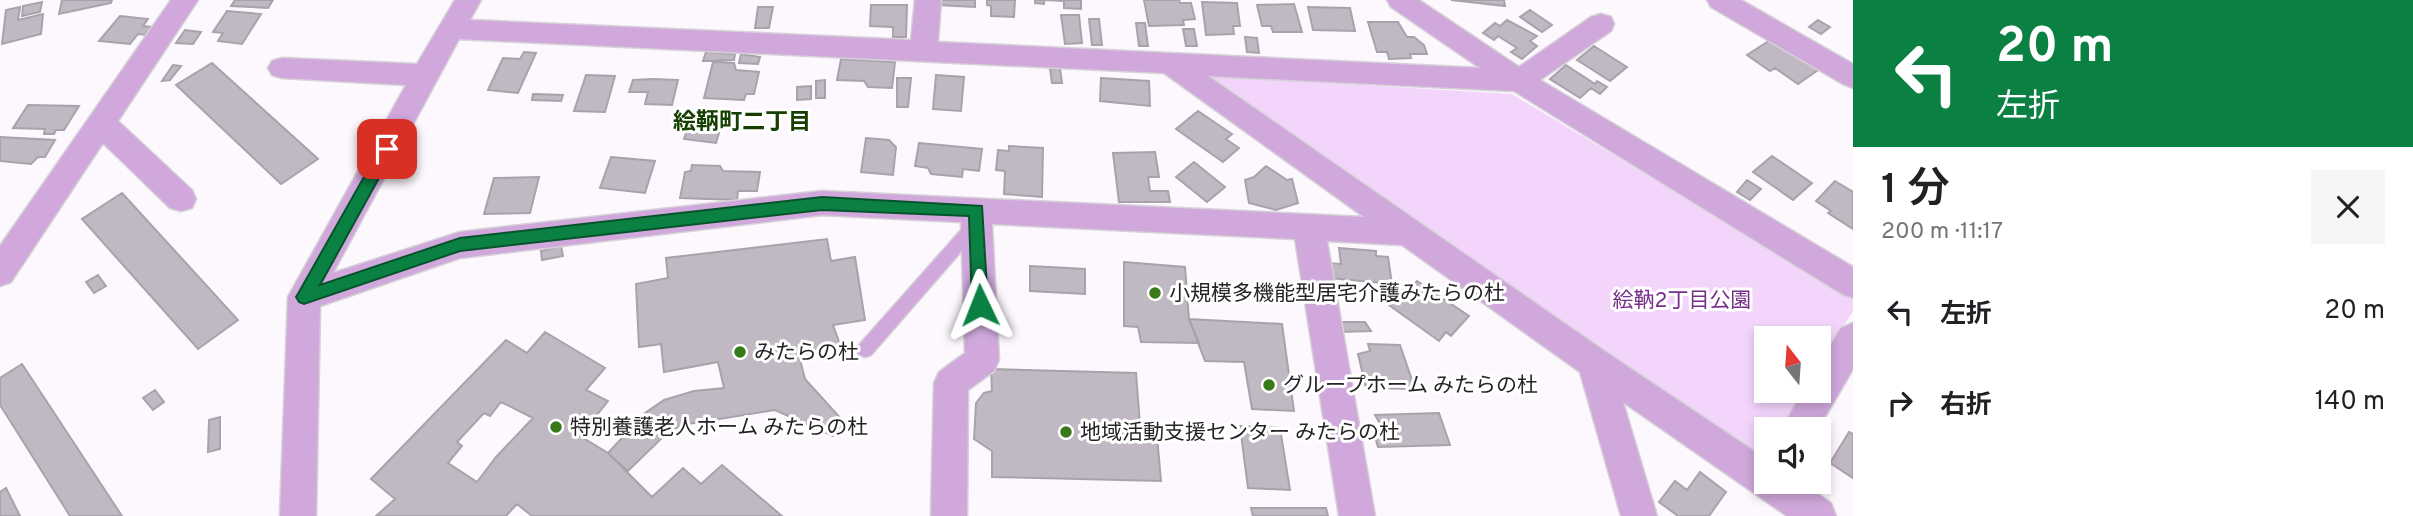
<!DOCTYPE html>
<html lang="ja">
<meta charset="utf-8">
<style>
:root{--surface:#fff;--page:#f6f6f6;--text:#202124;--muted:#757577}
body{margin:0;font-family:Overpass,"Noto Sans JP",sans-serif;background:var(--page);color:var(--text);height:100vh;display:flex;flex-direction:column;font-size:26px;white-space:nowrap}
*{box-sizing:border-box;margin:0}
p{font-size:23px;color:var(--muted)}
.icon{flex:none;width:38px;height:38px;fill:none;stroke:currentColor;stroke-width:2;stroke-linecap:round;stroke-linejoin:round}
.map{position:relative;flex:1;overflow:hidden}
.details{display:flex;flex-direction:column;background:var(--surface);width:560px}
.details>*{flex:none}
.banner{background:#0b8043;color:#fff;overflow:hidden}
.needle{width:46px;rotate:343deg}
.buttons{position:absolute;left:1754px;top:326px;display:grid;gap:14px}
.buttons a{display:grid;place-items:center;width:77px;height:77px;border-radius:0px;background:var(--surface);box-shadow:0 4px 10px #0003;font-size:35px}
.pin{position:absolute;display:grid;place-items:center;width:60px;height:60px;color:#fff;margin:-30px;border-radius:14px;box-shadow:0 4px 10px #0006}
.me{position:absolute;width:77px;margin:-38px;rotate:358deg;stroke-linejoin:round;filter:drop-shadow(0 0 5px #0008)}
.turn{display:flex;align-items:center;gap:24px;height:147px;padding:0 28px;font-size:32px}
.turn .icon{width:91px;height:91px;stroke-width:2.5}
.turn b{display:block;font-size:49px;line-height:60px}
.round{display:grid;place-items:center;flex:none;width:74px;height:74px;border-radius:0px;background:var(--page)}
.headline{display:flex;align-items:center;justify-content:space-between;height:119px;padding:0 28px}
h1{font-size:42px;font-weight:600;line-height:52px}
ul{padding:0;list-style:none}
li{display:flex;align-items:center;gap:21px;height:91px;padding:0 28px}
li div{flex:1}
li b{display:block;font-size:26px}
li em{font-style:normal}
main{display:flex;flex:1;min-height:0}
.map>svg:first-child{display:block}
</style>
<main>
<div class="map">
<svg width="1853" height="516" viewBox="0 0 1853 516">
<rect width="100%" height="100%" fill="#fdf8fe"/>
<!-- green -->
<path fill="#f3d5fc" d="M1210,76l302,18 341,204v13l-35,56v-29h-52v52h38l-24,39h-14v23l-7,12z"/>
<!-- building -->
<path fill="#c0b8c2" stroke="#a9a2ac" stroke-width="2" fill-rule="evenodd" d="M62,0h50l-1,3 -52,11z
M235,0h38l-5,8 -37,-2z
M938,0h37v7l-38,-2z
M987,0h28l-1,17 -23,-1v-10l-4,-1z
M1035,0h46v9l-17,-1v-7l-20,-1v4l-9,-1z
M1144,0h35l1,3h11l4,16 -12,1 1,5 -35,1z
M1451,0h53l1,6z
M42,2l-2,10 -18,4 1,-10z
M1202,2l35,1 3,23h-7l1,8 -28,1z
M1294,4l8,28h-29l-2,-6h-9l-5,-21z
M871,5h36l-1,32h-13v-10l-23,-1z
M20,7l-2,13 25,-6 -2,20 -39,10 4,-34z
M758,7h15l-4,21h-14z
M1308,7l42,1 5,23 -42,-1z
M1530,10l22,15 -10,7 -22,-15z
M227,11l34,3 -19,30 -24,-3 5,-8 -10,-1z
M1061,15h18l3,28 -17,1z
M120,16l28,3 -5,7 9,1 -6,8 -8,-1 -8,10 -31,-3z
M1089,19h10l3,26h-10z
M1507,20l30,16 -7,5 7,5 -15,13 -11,-7 6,-4 -19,-12 -4,4 -11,-7 12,-10 5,3z
M1818,20l12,7 -9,7 -12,-7z
M1368,22h30l9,15h7l10,8 3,9h-17l1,4 -22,1 -2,-7h-10z
M1136,23h9l3,23h-9z
M1183,29h11l3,17h-11z
M185,30l16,2 -8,12 -17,-1z
M1778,35l26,26 14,9 -20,14 -23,-16 -5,3 -23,-16z
M1245,37l12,1 2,15 -12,-1z
M1594,46l33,21 -17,14 -33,-21z
M524,52l12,1 -18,40 -30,-3 15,-32 17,1z
M706,52l29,2 -1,6 -31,1z
M741,54l19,3 -2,7 -19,-1z
M841,59l54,3 -3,26 -24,-1 -4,-6 -27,-1z
M713,62l21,1 2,7 23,2 -5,22h-8l-2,6 -40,-2z
M212,63l106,96 -37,25 -105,-99z
M173,65l8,1 -11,14 -8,1z
M1566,65l29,19 2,-3 10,6 -7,7 -9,-6 -11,10 -30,-19z
M1060,68l2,15h-10l-2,-14z
M586,75l29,1 -10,36 -31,-1z
M936,75l28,2 -3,34 -28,-2z
M897,78h14l-3,29h-11z
M1101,78l48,3 1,25 -50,-5z
M652,79l26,1 -6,25 -27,-1 3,-12h-19l4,-12z
M825,80v18h-9v-17z
M811,86v13l-14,1v-13z
M533,94l30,1 -2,6 -29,-1z
M28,105l51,1 -15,24h-8l-2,4h-10l1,-5 -32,-1z
M1198,111l34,23 -6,5 13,9 -16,14 -47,-33z
M687,130l32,3 -3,10 -32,-4z
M0,137l55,3 -10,17h-7l-7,7 -31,-3z
M866,138l23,2 7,7 -3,28 -32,-3z
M919,143l63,6 -3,22 -16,-2 -1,8 -31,-3 -3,-6 -13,-2z
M1009,146l34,2 -1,49 -38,-3 1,-23 -9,-1 2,-20 11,1z
M1155,152l4,25h-11l2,14h18l2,11h-51l-6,-49z
M1772,156l40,27 -19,17 -40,-28z
M611,157l44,4 -10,32 -45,-5z
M1194,162l31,25 -18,15 -31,-25z
M692,165l28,1 3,5 37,1 -3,19h-19l-1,9 -57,-2 5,-26 6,-1z
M1266,166l21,14 5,-1 6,24 -22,7 -27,-7 -4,-23 9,-3z
M539,177l-9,36 -46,1 10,-36z
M1747,180l14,9 -11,11 -13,-8z
M1835,181l18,11v37l-25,-16 3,-2 -15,-10z
M122,193l116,127 -40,29 -116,-130z
M827,239l4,22 24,-4 10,63 -32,5 8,22 -42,9 6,23 39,43 -11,14 -58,-26 -93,15 -16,9 -38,37 -20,-18 37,-40 19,-13 30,-9 30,-3 -6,-26 -54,10 -3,-28 -22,3 -3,-63 32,-6 -2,-20z
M561,246l2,10 -21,4 -1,-9z
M1339,248l37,3v5l12,1 4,27 -62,-6 -2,-15 13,1z
M1124,262l61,5 4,52 10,24 -58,-1 -3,-15 -14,-1z
M1030,266l55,3v25l-55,-3z
M98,275l8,11 -12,7 -8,-11z
M1417,281l52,35 -18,20 -5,-4 -7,9 -50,-36 14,-15 5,1z
M1189,319l93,5 12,87 -42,-2 -8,-47 -39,-1z
M1337,322h28l6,9 -32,1z
M545,332l60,36 -19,22 22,11 -28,35 28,17 44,44 31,-29 18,16 21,-19 60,51h-250l-15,-12 -11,12h-130l19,-17 -24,-20 135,-139 21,13zM501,402l32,16 -37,39 -19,25 -29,-19 14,-17 -5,-4 27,-29 6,3z
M1368,344l32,1 15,44 -49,-1 -8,-34 12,-3z
M22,364l100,152h-52l-70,-111v-27z
M991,369l145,4 4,52h16l5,56 -169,-4v-26l-18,-12 2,-36 8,-10 8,-2z
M155,390l9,12 -11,8 -10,-12z
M1439,413l11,32 -72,2 -6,-20h10l-7,-12z
M220,417v32l-12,3 1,-32z
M1240,426l40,2 10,62 -42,-2z
M1849,432l4,2v44l-23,-15z
M1818,469l11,7 -8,13 -12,-7 9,-1z
M1700,472l26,20 -17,24h-31l-19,-14 16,-21 12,9z
M6,488l14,28h-20v-24z
M1251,508h75l2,8h-75z"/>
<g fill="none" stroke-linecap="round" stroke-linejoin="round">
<!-- lane casing -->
<g stroke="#d6d2d7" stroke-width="3">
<path id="lane" d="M974,220l5,1 3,5 -3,5 -108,124 -6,2 -6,-2 -2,-5 2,-5 110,-124z"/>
</g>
<!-- street casing -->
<g stroke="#d6d2d7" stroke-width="3">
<path id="street" d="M171,0h27l-80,121 74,69 4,9 -4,9 -11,3 -11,-3 -67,-65 -92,139 -11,4v-40z
M455,0h26l-11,20 441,20 4,-40h26l-3,42 542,26 -89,-61 -4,-7h32l100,67 72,-50 10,-3 10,3 3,7 -3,7 -71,49 313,187v31l-11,-4 -328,-203 -306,-15 398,276 160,107v22h33l32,22 5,13h-49l-164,-114 34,114h-36l-41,-144 -178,-127 -75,-4 48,275h-36l-44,-277 -303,-15 7,136 -5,11 -26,19 -1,126h-36l3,-133 5,-11 26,-19 -4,-131 -139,-7 -362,43 -140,48 -4,210h-36l8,-219 118,-212 -124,-7 -10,-3 -4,-7 4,-7 10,-3 135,6zM459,39l705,34 200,144 -542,-26 -362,41 -127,41z
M1707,0h34l112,64v24l-10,-4 -132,-77z
M1853,323v46l-35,60h-36l21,-39h15v-24l23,-38z"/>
</g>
<!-- lane -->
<use href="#lane" fill="#d0a8dc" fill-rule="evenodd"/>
<!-- street -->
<use href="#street" fill="#d0a8dc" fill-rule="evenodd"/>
</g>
<!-- route -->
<path fill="#0b8043" stroke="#07532c" stroke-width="2" d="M387,143l8,6 -75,136 140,-47 362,-41 160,9 6,99 -2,5h-12l-2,-5 -3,-89 -147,-6 -362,41 -156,53 -5,-2 -3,-5 3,-5 83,-147z"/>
<!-- markers -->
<g fill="#387a1a" stroke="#fff" stroke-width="2.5">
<circle cx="1155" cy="293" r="7"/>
<circle cx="740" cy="352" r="7"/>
<circle cx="1269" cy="385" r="7"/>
<circle cx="556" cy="427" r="7"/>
<circle cx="1066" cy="432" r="7"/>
</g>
<g text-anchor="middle" stroke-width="6" stroke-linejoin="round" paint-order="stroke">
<!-- poi labels -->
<g font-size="21" fill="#262327" stroke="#fff" text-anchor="start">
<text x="1169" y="300">小規模多機能型居宅介護みたらの杜</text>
<text x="754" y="359">みたらの杜</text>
<text x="1283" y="392">グループホーム みたらの杜</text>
<text x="570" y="434">特別養護老人ホーム みたらの杜</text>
<text x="1080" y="439">地域活動支援センター みたらの杜</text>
</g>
<!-- park labels -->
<g font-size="21" fill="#762f8a" stroke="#fff">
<text x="1682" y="307">絵靹2丁目公園</text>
</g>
<!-- neighbourhood labels -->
<g font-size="23" font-weight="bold" fill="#164001" stroke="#fff">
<text x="742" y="129">絵鞆町二丁目</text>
</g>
</g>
</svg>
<div class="buttons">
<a><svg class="needle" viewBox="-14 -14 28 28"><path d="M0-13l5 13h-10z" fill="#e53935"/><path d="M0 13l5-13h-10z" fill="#757577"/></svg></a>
<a><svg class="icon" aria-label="sound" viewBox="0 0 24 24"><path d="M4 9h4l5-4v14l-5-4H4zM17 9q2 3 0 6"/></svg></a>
</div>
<div class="pin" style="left:387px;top:149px;background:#d93025"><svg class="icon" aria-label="arrive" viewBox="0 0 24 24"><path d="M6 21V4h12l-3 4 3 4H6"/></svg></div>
<svg class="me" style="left:980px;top:305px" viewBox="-20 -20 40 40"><path d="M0-17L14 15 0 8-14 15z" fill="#0b8043" stroke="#fff" stroke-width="4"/></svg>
</div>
<section class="details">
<div class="banner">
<div class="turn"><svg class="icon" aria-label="left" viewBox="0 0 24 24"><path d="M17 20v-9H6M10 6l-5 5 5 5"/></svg><div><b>20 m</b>左折</div></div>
</div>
<div class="headline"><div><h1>1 分</h1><p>200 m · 11:17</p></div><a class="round"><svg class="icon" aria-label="close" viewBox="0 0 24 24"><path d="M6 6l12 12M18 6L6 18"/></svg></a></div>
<ul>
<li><svg class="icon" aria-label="left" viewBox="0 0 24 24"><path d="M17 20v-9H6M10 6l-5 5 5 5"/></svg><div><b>左折</b></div><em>20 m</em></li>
<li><svg class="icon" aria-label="right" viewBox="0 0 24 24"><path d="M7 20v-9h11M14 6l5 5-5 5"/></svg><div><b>右折</b></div><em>140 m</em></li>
</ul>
</section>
</main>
